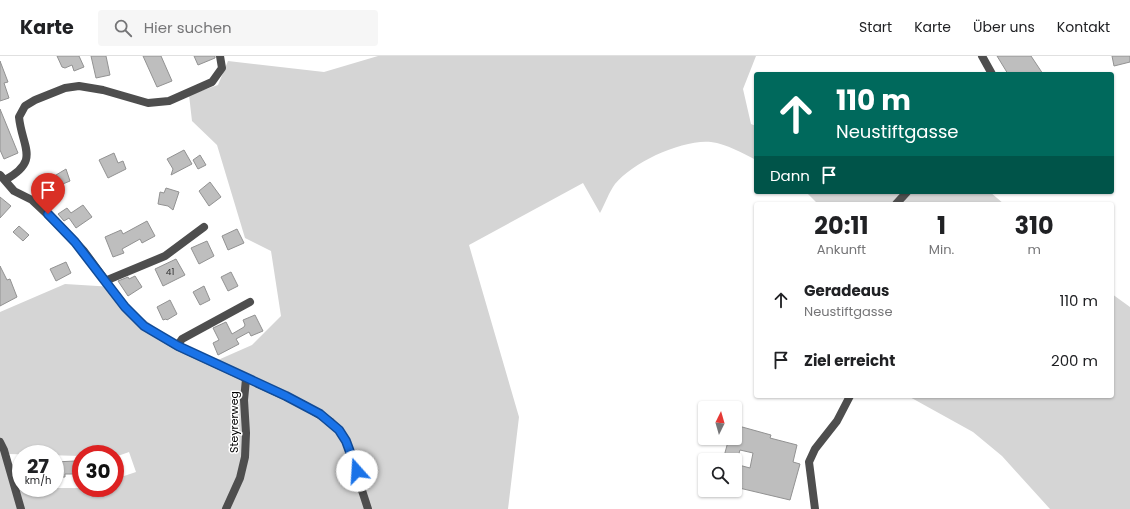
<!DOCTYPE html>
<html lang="de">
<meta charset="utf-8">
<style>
:root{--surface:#fff;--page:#f6f6f6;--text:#202124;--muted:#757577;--line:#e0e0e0}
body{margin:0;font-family:Poppins,sans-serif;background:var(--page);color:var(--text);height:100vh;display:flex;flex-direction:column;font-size:15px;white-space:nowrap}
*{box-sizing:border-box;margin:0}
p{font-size:13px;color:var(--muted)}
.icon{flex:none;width:22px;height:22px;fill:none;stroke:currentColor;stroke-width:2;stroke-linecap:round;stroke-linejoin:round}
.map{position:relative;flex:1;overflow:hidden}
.drawer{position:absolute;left:754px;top:146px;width:360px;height:196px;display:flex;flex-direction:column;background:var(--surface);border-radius:4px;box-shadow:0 1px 3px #0004}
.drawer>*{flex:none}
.hud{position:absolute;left:754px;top:16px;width:360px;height:122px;border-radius:4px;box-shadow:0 1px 3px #0004;background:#00695c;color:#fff;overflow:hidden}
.needle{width:26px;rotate:5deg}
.fabs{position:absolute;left:698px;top:345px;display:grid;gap:8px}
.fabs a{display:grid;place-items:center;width:44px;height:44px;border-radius:4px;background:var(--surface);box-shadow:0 1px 3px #0004;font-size:20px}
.speed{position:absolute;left:12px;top:389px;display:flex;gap:8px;font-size:20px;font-weight:700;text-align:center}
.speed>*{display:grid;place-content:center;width:52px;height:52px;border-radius:50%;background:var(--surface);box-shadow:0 1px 3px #0004;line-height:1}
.speed small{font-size:10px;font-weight:400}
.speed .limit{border:6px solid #d22;background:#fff;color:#111}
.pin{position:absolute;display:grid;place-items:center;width:34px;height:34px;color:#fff;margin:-41px -17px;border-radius:50% 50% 50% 0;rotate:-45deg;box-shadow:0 0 4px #0007}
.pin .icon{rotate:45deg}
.me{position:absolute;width:44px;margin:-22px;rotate:341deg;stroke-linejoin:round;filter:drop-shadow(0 0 3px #0008)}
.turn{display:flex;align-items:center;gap:14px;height:84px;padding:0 16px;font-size:18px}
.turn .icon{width:52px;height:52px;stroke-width:2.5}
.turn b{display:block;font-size:28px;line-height:34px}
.then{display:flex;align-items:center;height:38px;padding:0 16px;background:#0003;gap:8px;font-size:15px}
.eta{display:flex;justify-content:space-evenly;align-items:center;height:68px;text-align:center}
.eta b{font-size:24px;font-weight:700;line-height:28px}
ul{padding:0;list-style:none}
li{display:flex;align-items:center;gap:12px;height:60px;padding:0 16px}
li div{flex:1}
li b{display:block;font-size:15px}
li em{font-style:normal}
header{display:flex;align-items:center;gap:24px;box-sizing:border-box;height:56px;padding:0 20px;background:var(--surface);border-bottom:1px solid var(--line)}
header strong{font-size:19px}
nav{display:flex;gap:22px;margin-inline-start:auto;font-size:14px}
.search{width:280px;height:36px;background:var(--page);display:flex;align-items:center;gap:10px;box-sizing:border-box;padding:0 14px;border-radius:4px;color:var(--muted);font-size:15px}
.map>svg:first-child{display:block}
</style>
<header>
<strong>Karte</strong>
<div class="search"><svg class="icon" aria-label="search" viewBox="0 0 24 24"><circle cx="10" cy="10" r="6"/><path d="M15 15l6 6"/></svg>Hier suchen</div>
<nav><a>Start</a><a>Karte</a><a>Über uns</a><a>Kontakt</a></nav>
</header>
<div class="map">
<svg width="1130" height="453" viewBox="0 0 1130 453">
<rect width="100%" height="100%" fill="#fff"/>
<!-- green -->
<path fill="#d5d5d5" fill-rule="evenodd" d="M378,0h378l-13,33 8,35 5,2v34c-14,-7 -29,-16 -45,-18 -28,-3 -78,20 -96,42 -6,8 -10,20 -15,29l-17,-30 -114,62 50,172 -11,92h-508v-197l65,-28 49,3 23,27 33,24 48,22 34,-15 29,-29 -10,-65 -26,-13 -28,-93 -25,-24 -3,-26 29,-10 10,-24 96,11zM129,396l7,20 -21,7v9h-98l-8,-34 72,2v-2h34v3z
M806,136h184l14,12h-186z
M1112,238l18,13v202h-80l-48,-53 -29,-24 -65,-36h204z"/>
<!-- building -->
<path fill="#bebebe" stroke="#929292" d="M57,0h22l5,11 -10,4 -2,-6 -7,3 -3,-1z
M91,0h15l4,19 -14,3z
M143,0h18l11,25 -15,6z
M194,0h21v2l-17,7z
M997,0h34l12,18h-35z
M1112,0h18v6l-16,4z
M0,5l8,21 -4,1 5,15 -9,3z
M0,53l18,44 -14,6 -4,-9z
M184,94l8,14 -21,11 2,-6 -6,-10z
M114,97l4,10 5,-2 3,8 -18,9 -9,-18z
M200,99l6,10 -8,4 -5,-9z
M66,113l4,12 -12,5 6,8 -16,10 -5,-8 4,-3 -6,-9z
M210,126l11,15 -12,9 -10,-15z
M166,132l13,4 -6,18 -5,-4 -10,-2 2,-12 4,1z
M0,141l11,9 -11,12z
M83,149l9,12 -16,11 -7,-10 -5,3 -6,-7 9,-6 4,5z
M147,165l8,15 -13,7 -2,-4 -18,10 2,4 -11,4 -8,-20 16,-7 2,4z
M19,170l10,9 -6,6 -10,-9z
M237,173l7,14 -16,7 -6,-14z
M207,185l7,15 -15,8 -8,-16z
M176,203l9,16 -22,11 -8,-17z
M66,206l5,11 -15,8 -6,-12z
M0,210l7,14 3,-1 7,18 -17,9z
M231,216l7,14 -10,5 -7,-14z
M135,220l7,11 -14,9 -10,-15 10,-4 1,2z
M204,230l6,14 -10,5 -7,-13z
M170,244l7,14 -10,6 -1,-1 -3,1 -6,-13z
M255,259l8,16 -12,5 -2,-4 -13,7 3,5 -21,11 -5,-12 6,-3 -6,-12 13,-6 6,12 12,-7 1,-2 -2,-5z
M735,369l36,10 -1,3 27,7 -4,17 7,2 -10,36 -55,-13v-23l15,4 3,-15 -13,-3 -3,10h-14l6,-22h6z
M75,405l1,13h-11v3h-10v-15z"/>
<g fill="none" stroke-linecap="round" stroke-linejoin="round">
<!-- minor -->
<path stroke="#4e4e4e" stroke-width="8" d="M982,0l10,18
M0,119l14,16 18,9 32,30 20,21 41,56 19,19 33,20 127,59 27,17 8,8 7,11 22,68
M5,124c36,-20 17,-32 14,-63l6,-11 10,-6 30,-12 14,-2 24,4 45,13 21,-2 43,-19 10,-14 -2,-12
M896,148l11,-12
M105,225l60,-25 39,-29
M177,290l5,-7 68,-37
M0,386l4,8 17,59
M226,453l14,-31 5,-21 1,-24 -2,-33 2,-21
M815,453l-6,-47 6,-13 22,-28 13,-25"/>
</g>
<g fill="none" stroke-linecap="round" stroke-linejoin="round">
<!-- route casing -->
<g stroke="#114b97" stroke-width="10">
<path id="route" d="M48,158l27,28 50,65 19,19 34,20 108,50 34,18 19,16 7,11 11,30"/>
</g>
<!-- route -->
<use href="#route" stroke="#1a73e8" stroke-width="7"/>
</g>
<g text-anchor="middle" stroke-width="3" stroke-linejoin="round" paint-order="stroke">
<!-- number labels -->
<g font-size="9" fill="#303030">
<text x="170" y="219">41</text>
</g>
<!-- street labels -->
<g font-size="11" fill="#000" stroke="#fff">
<text transform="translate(234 366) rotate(-90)" y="4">Steyrerweg</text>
</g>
</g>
</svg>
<div class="fabs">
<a><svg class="needle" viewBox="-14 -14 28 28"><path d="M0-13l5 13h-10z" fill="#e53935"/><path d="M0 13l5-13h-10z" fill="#757577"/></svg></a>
<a><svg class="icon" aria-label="search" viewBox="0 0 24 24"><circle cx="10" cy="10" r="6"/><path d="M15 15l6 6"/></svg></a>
</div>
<div class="speed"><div>27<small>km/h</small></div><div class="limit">30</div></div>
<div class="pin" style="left:48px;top:158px;background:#d93025"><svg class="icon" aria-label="arrive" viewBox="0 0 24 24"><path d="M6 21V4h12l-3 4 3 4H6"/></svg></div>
<svg class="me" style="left:357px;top:415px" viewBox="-20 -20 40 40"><circle r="19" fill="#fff"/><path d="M0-13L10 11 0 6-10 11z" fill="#1a73e8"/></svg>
<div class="hud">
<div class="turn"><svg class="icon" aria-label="ahead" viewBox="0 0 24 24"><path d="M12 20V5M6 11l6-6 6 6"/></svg><div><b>110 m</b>Neustiftgasse</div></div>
<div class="then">Dann<svg class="icon" aria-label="arrive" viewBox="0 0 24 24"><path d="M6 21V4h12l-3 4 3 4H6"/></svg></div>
</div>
<section class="drawer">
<div class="eta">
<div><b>20:11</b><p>Ankunft</p></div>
<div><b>1</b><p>Min.</p></div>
<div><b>310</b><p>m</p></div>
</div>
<ul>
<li><svg class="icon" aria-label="ahead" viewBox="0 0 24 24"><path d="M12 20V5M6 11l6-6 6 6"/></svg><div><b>Geradeaus</b><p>Neustiftgasse</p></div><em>110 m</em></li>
<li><svg class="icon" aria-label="arrive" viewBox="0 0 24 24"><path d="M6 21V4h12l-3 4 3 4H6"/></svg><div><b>Ziel erreicht</b></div><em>200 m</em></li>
</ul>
</section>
</div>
